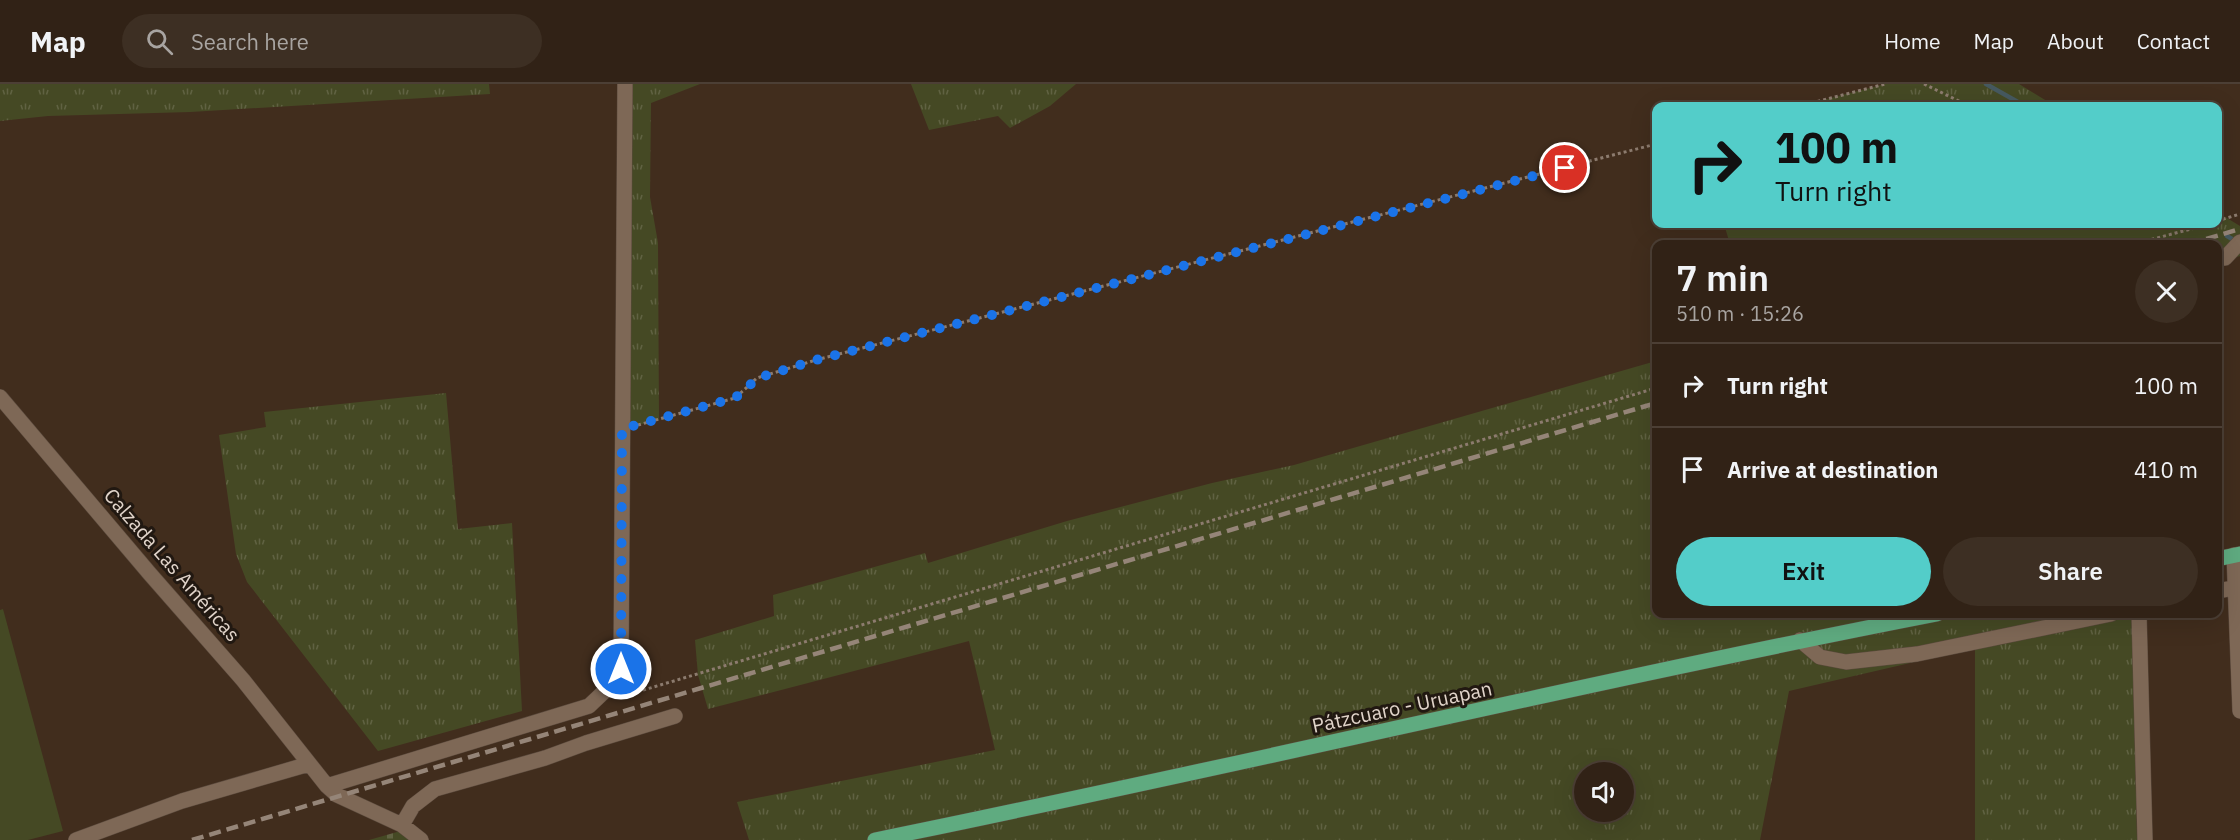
<!DOCTYPE html>
<meta charset="utf-8">
<style>
:root{--surface:#312216;--page:#3d2f23;--text:#f1f3f6;--muted:#a8a4a1;--line:#4c3f35;--accent:#53cdc9}
body{margin:0;font-family:"IBM Plex Sans",sans-serif;background:var(--page);color:var(--text);height:100vh;display:flex;flex-direction:column;font-size:22px;white-space:nowrap}
*{box-sizing:border-box;margin:0}
p{font-size:20px;color:var(--muted)}
.icon{flex:none;width:33px;height:33px;fill:none;stroke:currentColor;stroke-width:2;stroke-linecap:round;stroke-linejoin:round}
.map{position:relative;flex:1;overflow:hidden}
.drawer{position:absolute;left:1652px;top:156px;width:570px;height:378px;display:flex;flex-direction:column;background:var(--surface);border-radius:12px;box-shadow:0 6px 24px #0002,0 0 0 2px var(--line)}
.drawer>*{flex:none}
.guide{position:absolute;left:1652px;top:18px;width:570px;height:126px;border-radius:12px;box-shadow:0 6px 24px #0002,0 0 0 2px var(--line);background:#53cdc9;color:#111;overflow:hidden}
.fabs{position:absolute;left:1574px;top:678px;display:grid;gap:12px}
.fabs a{display:grid;place-items:center;width:60px;height:60px;border-radius:50%;background:var(--surface);box-shadow:0 6px 24px #0002,0 0 0 2px var(--line);font-size:30px}
.pin{position:absolute;display:grid;place-items:center;width:51px;height:51px;color:#fff;margin:-26px;border:3px solid #fff;border-radius:50%;box-shadow:0 2px 6px #0007}
.me{position:absolute;width:66px;margin:-33px;rotate:0deg;stroke-linejoin:round;filter:drop-shadow(0 0 4px #0008)}
.turn{display:flex;align-items:center;gap:21px;height:126px;padding:0 24px;font-size:27px}
.turn .icon{width:78px;height:78px;stroke-width:2.5}
.turn b{display:block;font-size:42px;line-height:51px}
.round{display:grid;place-items:center;flex:none;width:63px;height:63px;border-radius:32px;background:var(--page)}
.overview{display:flex;align-items:center;justify-content:space-between;height:102px;padding:0 24px}
h1{font-size:36px;font-weight:600;line-height:45px}
.cta{display:flex;gap:12px;margin-top:auto;padding:12px 24px}
.cta a{flex:1;height:69px;border-radius:36px;background:var(--accent);color:#111;font-size:24px;font-weight:600;line-height:69px;text-align:center}
.cta a+a{background:var(--page);color:var(--text)}
ul{padding:0;list-style:none}
li{display:flex;align-items:center;gap:18px;height:84px;padding:0 24px;border-top:2px solid var(--line)}
li div{flex:1}
li b{display:block;font-size:22px}
li em{font-style:normal}
header{display:flex;align-items:center;gap:36px;box-sizing:border-box;height:84px;padding:0 30px;background:var(--surface);border-bottom:2px solid var(--line)}
header strong{font-size:28px}
nav{display:flex;gap:33px;margin-inline-start:auto;font-size:21px}
.search{width:420px;height:54px;background:var(--page);display:flex;align-items:center;gap:15px;box-sizing:border-box;padding:0 21px;border-radius:33px;color:var(--muted);font-size:22px}
.map>svg:first-child{display:block}
</style>
<header>
<strong>Map</strong>
<div class="search"><svg class="icon" aria-label="search" viewBox="0 0 24 24"><circle cx="10" cy="10" r="6"/><path d="M15 15l6 6"/></svg>Search here</div>
<nav><a>Home</a><a>Map</a><a>About</a><a>Contact</a></nav>
</header>
<div class="map">
<svg width="2240" height="756" viewBox="0 0 2240 756">
<defs>
<pattern id="grass-tufts" width="24" height="20" patternUnits="userSpaceOnUse" patternTransform="scale(1.5)"><rect width="24" height="20" fill="#454924"/><path d="M3 7l-1-3M5 7V3M7 7l1-3M15 17l-1-3M17 17v-4M19 17l1-3" fill="none" stroke="#606242"/></pattern>
<pattern id="cemetery-stones" width="16" height="16" patternUnits="userSpaceOnUse" patternTransform="scale(1.5)"><rect width="16" height="16" fill="#454924"/><path d="M2 7V4a2 2 0 0 1 4 0v3zM10 15v-3a2 2 0 0 1 4 0v3z" fill="#606242"/></pattern>
</defs>
<rect width="100%" height="100%" fill="#412d1d"/>
<!-- grass -->
<path fill="url(#grass-tufts)" fill-rule="evenodd" d="M0,0h489l1,10 -300,18 -142,4 -48,5z
M625,0h75l-49,19 -1,94 8,46 1,177 -37,9z
M911,0h165l-26,22 -40,22 -12,-12 -69,14z
M1885,0h134l36,22h-255z
M2217,128l23,14v30l-23,7v-19h-487l-6,-20h493z
M1656,277v253h476l5,226h-162v-192l-186,43 -29,149h-1011l-12,-38 258,-52 -26,-109 -261,68 -10,-34 -3,-35 79,-24 -1,-21 152,-42 3,10 139,-42 145,-38 82,-18zM1584,688h39v40h-39z
M446,309l12,136 54,-6 10,188 -144,40 -131,-169 -11,-28 -17,-119 47,-8 -2,-15z"/>
<!-- cemetery -->
<path fill="url(#cemetery-stones)" d="M404,746l7,10h-42z"/>
<!-- pitch -->
<path fill="#454924" d="M3,525l60,222 -35,9h-28v-230z"/>
<g fill="none" stroke-linecap="round" stroke-linejoin="round">
<!-- stream -->
<path stroke="#46595f" stroke-width="4.5" d="M1986,0l39,22
M2227,152l10,6"/>
<!-- minor casing -->
<g stroke="#5b4a3d" stroke-width="16">
<path id="minor" d="M2217,173l8,1 15,-16
M0,313l150,177 93,106 84,106 10,9 65,30 19,15
M2234,471l6,156
M2217,507l23,-4
M2139,530l6,226
M1800,556l20,17 26,5 71,-8 194,-40
M327,702l262,-80 20,-19 12,-18 4,-585
M402,741l11,-19 22,-17 110,-31 41,-15 89,-27
M76,756l106,-39 127,-37"/>
</g>
<!-- primary casing -->
<g stroke="#5b4a3d" stroke-width="16">
<path id="primary" d="M2217,475l23,-5
M875,756c355,-72 707,-157 1062,-226"/>
</g>
<!-- path -->
<path stroke="#8c7b6e" stroke-width="3" stroke-dasharray="3 3" stroke-linecap="butt" d="M1924,0l45,22
M1800,22l85,-22
M2217,137l23,-7
M2178,140l8,6
M2134,160l76,-20
M638,341l97,-27 22,-20 59,-18 840,-216
M620,613l1036,-309"/>
<!-- minor -->
<use href="#minor" stroke="#7e6856" stroke-width="15"/>
<!-- primary -->
<use href="#primary" stroke="#5fab80" stroke-width="15"/>
<!-- rail -->
<path stroke="#958578" stroke-width="4.5" stroke-dasharray="12 6" stroke-linecap="butt" d="M2189,160l51,-15
M192,756l1464,-437"/>
</g>
<g fill="none" stroke-linecap="round" stroke-linejoin="round">
<!-- route -->
<path stroke="#1a73e8" stroke-width="10" stroke-dasharray="0 18" d="M621,585l1,-240 113,-31 23,-20 58,-18 749,-192"/>
</g>
<g text-anchor="middle" stroke-width="6" stroke-linejoin="round" paint-order="stroke">
<!-- street labels -->
<g font-size="20" fill="#e1d4ca" stroke="#211811">
<text transform="translate(172 481) rotate(49)" y="7">Calzada Las Américas</text>
<text transform="translate(1402 623) rotate(-12)" y="7">Pátzcuaro - Uruapan</text>
</g>
</g>
</svg>
<div class="fabs">
<a><svg class="icon" aria-label="sound" viewBox="0 0 24 24"><path d="M4 9h4l5-4v14l-5-4H4zM17 9q2 3 0 6"/></svg></a>
</div>
<div class="pin" style="left:1565px;top:84px;background:#d93025"><svg class="icon" aria-label="arrive" viewBox="0 0 24 24"><path d="M6 21V4h12l-3 4 3 4H6"/></svg></div>
<svg class="me" style="left:621px;top:585px" viewBox="-20 -20 40 40"><circle r="17" fill="#1a73e8" stroke="#fff" stroke-width="3"/><path d="M0-11L8 9 0 5-8 9z" fill="#fff"/></svg>
<div class="guide">
<div class="turn"><svg class="icon" aria-label="right" viewBox="0 0 24 24"><path d="M7 20v-9h11M14 6l5 5-5 5"/></svg><div><b>100 m</b>Turn right</div></div>
</div>
<section class="drawer">
<div class="overview"><div><h1>7 min</h1><p>510 m · 15:26</p></div><a class="round"><svg class="icon" aria-label="close" viewBox="0 0 24 24"><path d="M6 6l12 12M18 6L6 18"/></svg></a></div>
<ul>
<li><svg class="icon" aria-label="right" viewBox="0 0 24 24"><path d="M7 20v-9h11M14 6l5 5-5 5"/></svg><div><b>Turn right</b></div><em>100 m</em></li>
<li><svg class="icon" aria-label="arrive" viewBox="0 0 24 24"><path d="M6 21V4h12l-3 4 3 4H6"/></svg><div><b>Arrive at destination</b></div><em>410 m</em></li>
</ul>
<div class="cta"><a>Exit</a><a>Share</a></div>
</section>
</div>
